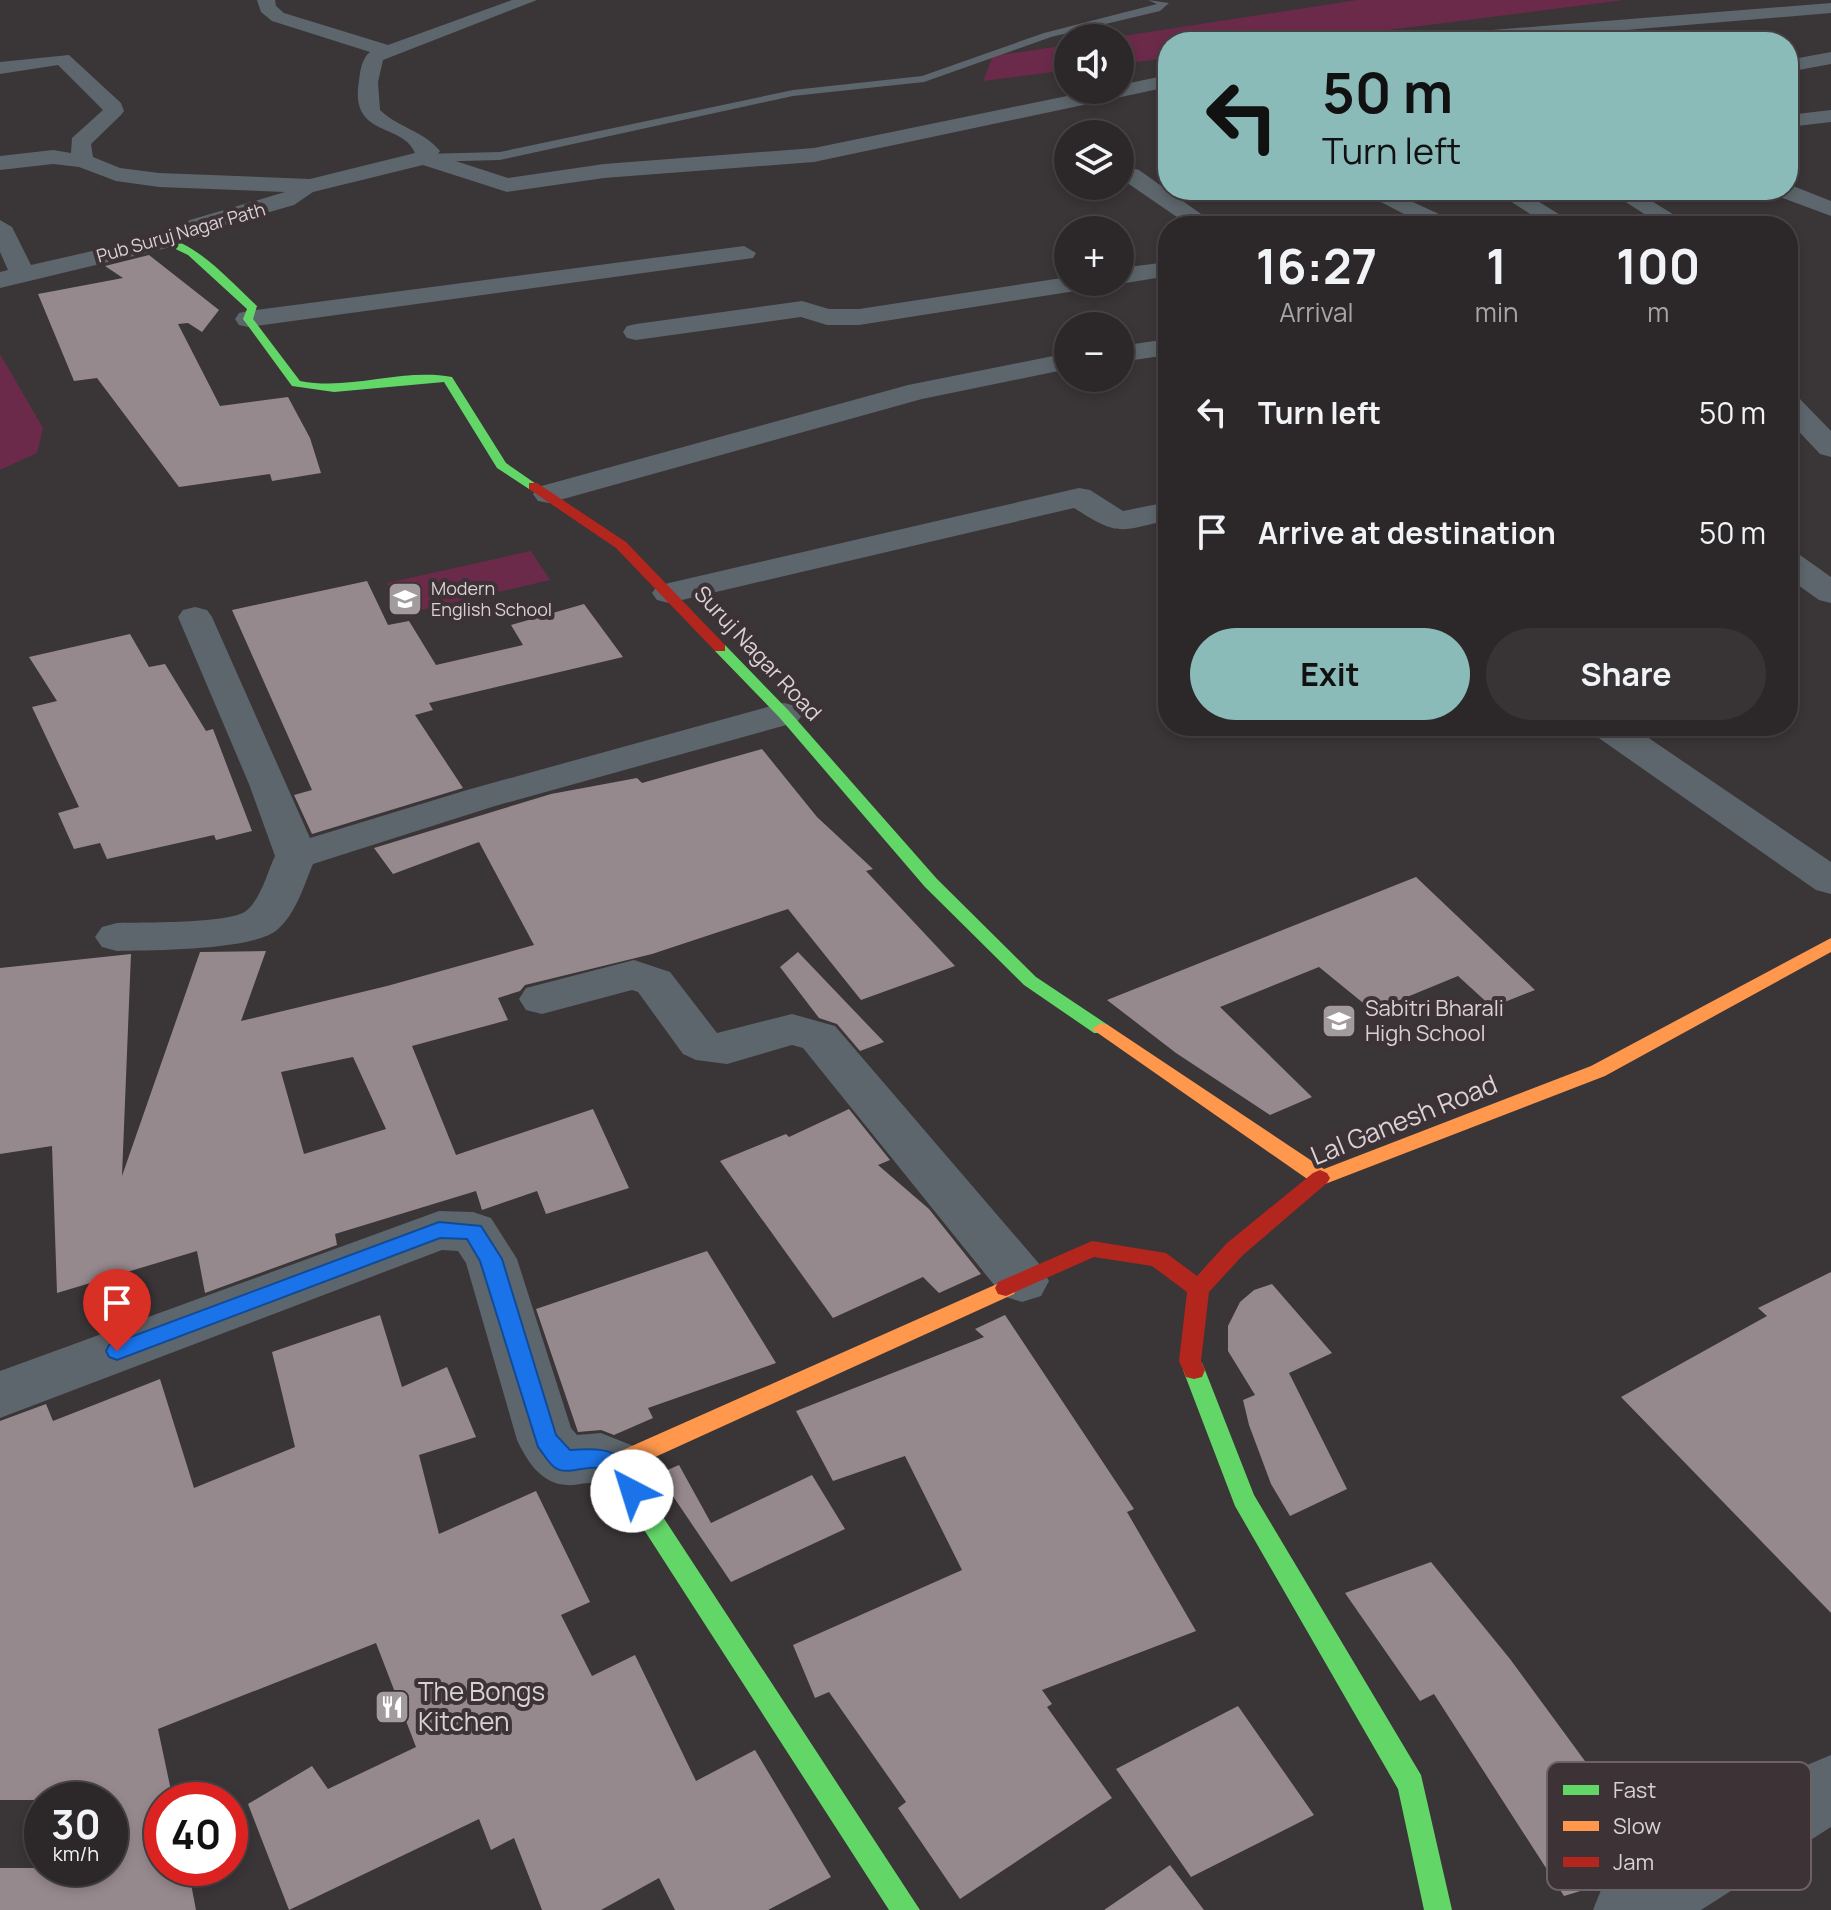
<!DOCTYPE html>
<meta charset="utf-8">
<style>
:root{--surface:#2c2829;--page:#383435;--text:#f1f3f6;--muted:#a6a6a8;--line:#484446;--accent:#8bbbb9}
body{margin:0;font-family:Manrope,sans-serif;background:var(--page);color:var(--text);height:100vh;display:flex;flex-direction:column;font-size:30px;white-space:nowrap}
*{box-sizing:border-box;margin:0}
p{font-size:26px;color:var(--muted)}
.icon{flex:none;width:44px;height:44px;fill:none;stroke:currentColor;stroke-width:2;stroke-linecap:round;stroke-linejoin:round}
.map{position:relative;flex:1;overflow:hidden}
.side{position:absolute;left:1158px;top:216px;width:640px;height:520px;display:flex;flex-direction:column;background:var(--surface);border-radius:32px;box-shadow:0 4px 12px #0003,0 0 0 2px var(--line)}
.side>*{flex:none}
.banner{position:absolute;left:1158px;top:32px;width:640px;height:168px;border-radius:32px;box-shadow:0 4px 12px #0003,0 0 0 2px var(--line);background:#8bbbb9;color:#111;overflow:hidden}
.fabs{position:absolute;left:1054px;top:24px;display:grid;gap:16px}
.fabs a{display:grid;place-items:center;width:80px;height:80px;border-radius:50%;background:var(--surface);box-shadow:0 4px 12px #0003,0 0 0 2px var(--line);font-size:40px}
.speed{position:absolute;left:24px;top:1782px;display:flex;gap:16px;font-size:40px;font-weight:700;text-align:center}
.speed>*{display:grid;place-content:center;width:104px;height:104px;border-radius:50%;background:var(--surface);box-shadow:0 4px 12px #0003,0 0 0 2px var(--line);line-height:1}
.speed small{font-size:20px;font-weight:400}
.speed .limit{border:12px solid #d22;background:#fff;color:#111}
.pin{position:absolute;display:grid;place-items:center;width:68px;height:68px;color:#fff;margin:-82px -34px;border-radius:50% 50% 50% 0;rotate:-45deg;box-shadow:0 0 8px #0007}
.pin .icon{rotate:45deg}
.me{position:absolute;width:88px;margin:-44px;rotate:320deg;stroke-linejoin:round;filter:drop-shadow(0 0 6px #0008)}
.turn{display:flex;align-items:center;gap:28px;height:168px;padding:0 32px;font-size:36px}
.turn .icon{width:104px;height:104px;stroke-width:2.5}
.turn b{display:block;font-size:56px;line-height:68px}
.eta{display:flex;justify-content:space-evenly;align-items:center;height:136px;text-align:center}
.eta b{font-size:48px;font-weight:700;line-height:56px}
.primary-button{display:flex;gap:16px;margin-top:auto;padding:16px 32px}
.primary-button a{flex:1;height:92px;border-radius:48px;background:var(--accent);color:#111;font-size:32px;font-weight:700;line-height:92px;text-align:center}
.primary-button a+a{background:var(--page);color:var(--text)}
ul{padding:0;list-style:none}
li{display:flex;align-items:center;gap:24px;height:120px;padding:0 32px}
li div{flex:1}
li b{display:block;font-size:30px}
li em{font-style:normal}
.map>svg:first-child{display:block}
</style>
<div class="map">
<svg width="1831" height="1910" viewBox="0 0 1831 1910">
<rect width="100%" height="100%" fill="#3a3537"/>
<!-- green -->
<path fill="#6c2a4a" d="M1357,0h267l-329,42h-127v16l-48,6v-26h-10z
M1068,45v25l-85,11 10,-25z
M0,354l43,74 -6,25 -37,17z
M531,551l19,29 -146,34 -17,-31z"/>
<!-- building -->
<path fill="#96898e" fill-rule="evenodd" d="M149,255l70,55 -17,22 -14,-9 -10,1 42,82 68,-9 22,41 11,35 -49,8 -2,-7 -91,13 -82,-109 -23,3 -36,-87 85,-16 -18,-12z
M367,581l21,44 21,-4 27,44 87,-20 -12,-20 73,-21 39,53 -194,46 4,7 -18,5 48,73 -151,46 -18,-39 18,-5 -80,-180z
M130,634l19,33 16,-3 41,67 7,-2 39,102 -36,9 -2,-5 -107,24 -7,-16 -26,6 -16,-36 21,-6 -47,-100 25,-6 -28,-44z
M762,749l55,68 56,52 -7,2 89,95 -94,34 -73,-91 -136,45 -127,31 -5,6 -22,7 10,22 -96,26 44,109 137,-46 36,79 -83,26 -9,-23 -55,19 -6,-19 -141,43 2,11 -132,48 -8,-42 -140,42 -5,-147 -52,8v-186l131,-14 -9,222 78,-224 66,-1 -25,70 146,-35 147,-41 -55,-103 -86,32 -19,-26 177,-54 86,-16 5,5zM353,1057l33,72 -82,25 -23,-82z
M1416,877l119,113 -43,17 -34,-31 -85,35 -54,-44 -99,40 92,90 -42,18 -94,-62 -69,-53z
M798,952l86,90 -24,9 -23,-27 -18,-6 -39,-51z
M849,1109l41,51 -12,5 51,44 52,65 -42,19 -16,-16 -90,41 -113,-157 66,-27 3,3z
M707,1251l69,112 -128,45 5,10 -39,17 -13,-5 -23,2 -42,-123z
M1831,1272v341l-210,-216 146,-81 -9,-8z
M1272,1284l60,69 -43,20 58,116 -57,27 -19,-32 -22,-59 -6,-25 12,-5 -27,-44v-25l12,-24 14,-12z
M380,1315l22,72 45,-20 29,70 -57,18 20,79 97,-43 54,111 -29,13 31,61 43,-21 61,126 59,-31 76,127 -63,33h-93l-16,-32 -58,32h-59l-28,-72 -23,12 -12,-31 -190,91 -41,-106 64,-38 16,23 88,-42 -40,-104 -218,86 15,71h-11v68h26l8,42h-196v-42h110v-68h-110v-379l46,-17 7,17 107,-42 34,109 101,-41 -23,-95z
M1005,1315l129,194 -7,3 69,119 -154,59 10,14 -5,3 65,91 -152,101 -62,-91 8,-6 -77,-110 -14,6 -22,-53 169,-75 -57,-114 -72,25 -37,-70 188,-74 -9,-8z
M679,1465l32,58 101,-48 33,54 -114,53 -73,-108z
M1431,1562l79,97 144,196 -54,30 -36,11 -130,-202 -14,7 -75,-108z
M1238,1706l76,109 -123,62 -75,-108z
M1170,1865l34,45h-100z"/>
<g fill="none" stroke-linecap="round" stroke-linejoin="round">
<!-- lane -->
<path fill="#5d666c" fill-rule="evenodd" d="M1148,0l21,3 -9,8 -109,26 -127,45 -131,14 -293,64 -77,2 -6,-4 6,-4 77,-2 293,-62 129,-14 122,-43 113,-29z"/>
<!-- street -->
<path fill="#5d666c" fill-rule="evenodd" d="M257,0h18l1,6 8,7 104,32 124,-45h25l-154,60 -5,22 2,28c17,17 44,21 60,41l-3,4 71,23 96,-14 210,-16 282,-58h24v-5l48,-10v12l-354,75 -210,16 -97,14 -84,-27 -110,27 -19,13 -87,25 -32,16 -175,42v-16l8,-2 -8,-18v-32l12,7 19,38 127,-29 32,-16 95,-28 -126,-5 -43,-6 -37,-14 -26,-3 -53,6v-14l53,-6 18,3 1,-15 31,-28 -45,-45 -58,9v-12l69,-7 52,48 3,8 -3,4 -30,29 2,13 27,11 39,5 151,6 105,-26c-12,-31 -66,-15 -56,-72 1,-10 3,-23 11,-29l-98,-31 -11,-9z
M1831,3v10l-348,29h-76l9,-6z
M1831,52v12l-43,8v-12z
M1831,110v12l-43,5v-12z
M1131,168l8,2 79,56h-28l-67,-46 -3,-5 3,-5z
M1788,184l43,17v15l-56,-21 -3,-5h16z
M1358,190h29l67,31 4,5h-31z
M1493,190h27l58,36h-29z
M1607,190h27l58,36h-29z
M744,246l12,7 -3,5 -505,69 -9,-2 -4,-6 4,-6 9,-2z
M1168,262v14l-48,8 -6,-2h6v-14z
M1068,277v5h27l-13,8 -223,35h-32l-26,-8 -165,23 -9,-2 -4,-6 4,-6 9,-2 166,-23 27,8h30z
M1168,339v16l-48,7v-16z
M1068,353v16l-146,30 -373,104 -11,-2 -5,-7 5,-7 370,-102z
M1788,394l10,3 33,34v26l-11,-3 -32,-34z
M1079,488l11,2 33,21 45,-9v18c-50,12 -50,16 -94,-12l-405,95 -12,-3 -5,-7 5,-7 12,-3z
M1788,552l12,3 31,22v26l-12,-3 -31,-22z
M195,607l12,3 5,7 98,221 157,-48 304,-84 13,-3 13,3 6,8 -6,8 -302,84 -182,58c-9,21 -17,50 -36,66 -26,21 -124,20 -160,21l-15,-4 -7,-10 7,-10 15,-4c25,-1 112,1 129,-12 15,-12 21,-38 29,-55l-26,-72 -71,-167 5,-7z
M1587,726h44l200,136v32l-15,-4 -223,-156z
M634,960l36,12 47,61 75,-19 43,12 206,240 8,15 -8,15 -19,6 -19,-6 -200,-248 -11,-3 -65,19 -31,-4 -13,-6 -45,-62 -6,-2 -90,24 -16,-4 -7,-11 7,-11z
M439,1211l34,1 18,6 26,41 54,169 6,7 24,-2 35,14 8,17 -8,17c-17,6 -21,5 -37,2 -10,-2 -22,3 -32,2 -26,-1 -40,-24 -50,-45l-51,-177 -8,-12 -16,-1 -442,168v-47z
M1831,1755v72l-130,83h-108l10,-25 41,-20 163,-100z"/>
<!-- fast -->
<path fill="#63d668" fill-rule="evenodd" d="M163,239c30,-1 72,47 94,67l-4,13 47,62c51,10 101,-13 152,-4l54,86 33,23 -10,3 -32,-21 -53,-86 -110,10 -42,-6 -49,-67 4,-10 -59,-54 -25,-12z
M720,644l5,1 64,66 148,168 99,98 72,48 2,4 -2,4h-14l-70,-48 -99,-98 -146,-170 -64,-66v-6z
M1194,1361l8,2 3,7 49,125 167,280 31,135h-28l-26,-121 -163,-283 -52,-136 3,-7z
M639,1491l9,3 272,416h-31l-259,-402 -3,-7 3,-7z"/>
<!-- slow -->
<path fill="#ff974d" fill-rule="evenodd" d="M1831,938v14l-226,124 -285,110 -7,-3 -221,-154 9,-6 7,2 216,144 267,-103z
M1006,1280l8,2 3,6 -3,6 -383,174 20,33 -3,7c-22,8 -37,-27 -45,-44l4,-7z"/>
<!-- jam -->
<path fill="#b3261e" fill-rule="evenodd" d="M529,483h8l89,59 99,103v6h-10l-99,-103 -87,-59z
M1320,1170l7,3 3,5 -3,5 -84,72 -34,37 -8,69 4,9 -3,7 -8,2 -8,-2 -7,-16 8,-69 -35,-26 -58,-9 -88,39 -8,-2 -3,-6 3,-6 94,-41 74,12 31,23 30,-33 86,-70z"/>
</g>
<!-- route -->
<path fill="#1a73e8" stroke="#114b97" stroke-width="2" d="M439,1222l42,4 21,33 54,176 14,15c41,-3 55,1 74,41l-3,7c-24,8 -22,-17 -37,-27 -14,-10 -36,7 -50,-4 -6,-5 -11,-14 -16,-20l-58,-186 -13,-22 -27,-1 -323,122 -8,-3 -3,-6 3,-6z"/>
<!-- icons -->
<defs>
<g id="school-square" transform="scale(1.8)"><rect x="-9" y="-9" width="18" height="18" rx="4" fill="#a19b9d" stroke="#3d3236"/><path d="M0-5L7-2L0 1L-7-2ZM-4 1L0 2.5L4 1V4Q0 6-4 4Z" fill="#fff"/></g>
<g id="restaurant-square" transform="scale(1.8)"><rect x="-9" y="-9" width="18" height="18" rx="4" fill="#a19b9d" stroke="#3d3236"/><path d="M-5-6h1v4h1v-4h1v4h1v-4h1v5L-1.5 .5V6h-2V.5L-5-1ZM5-6V6H3V1.5H1.5Q1.5-4 5-6Z" fill="#fff"/></g>
</defs>
<g fill-rule="evenodd">
<use href="#school-square" x="405" y="599"/>
<use href="#school-square" x="1339" y="1021"/>
<use href="#restaurant-square" x="392" y="1707"/>
</g>
<g text-anchor="middle" stroke-width="8" stroke-linejoin="round" paint-order="stroke">
<!-- far-street labels -->
<g font-size="18" fill="#d9d2d4" stroke="#3d3236">
<text transform="translate(181 233) rotate(-16)" y="6">Pub Suruj Nagar Path</text>
</g>
<!-- far-poi labels -->
<g font-size="18" fill="#d9d2d4" stroke="#3d3236" text-anchor="start">
<text x="431" y="595">Modern<tspan x="431" dy="21">English School</tspan></text>
</g>
<!-- street labels -->
<g font-size="22" fill="#d9d2d4" stroke="#3d3236">
<text transform="translate(758 653) rotate(47)" y="8">Suruj Nagar Road</text>
</g>
<!-- poi labels -->
<g font-size="22" fill="#d9d2d4" stroke="#3d3236" text-anchor="start">
<text x="1365" y="1016">Sabitri Bharali<tspan x="1365" dy="25">High School</tspan></text>
</g>
<!-- near-street labels -->
<g font-size="26" fill="#d9d2d4" stroke="#3d3236">
<text transform="translate(1404 1120) rotate(-22)" y="9">Lal Ganesh Road</text>
</g>
<!-- near-poi labels -->
<g font-size="26" fill="#d9d2d4" stroke="#3d3236" text-anchor="start">
<text x="418" y="1701">The Bongs<tspan x="418" dy="30">Kitchen</tspan></text>
</g>
</g>
<!-- legend -->
<rect x="1547" y="1762" width="264" height="128" rx="12" fill="#3d3236" stroke="#6c6265" stroke-width="2"/>
<rect x="1563" y="1785" width="36" height="10" fill="#63d668"/>
<rect x="1563" y="1821" width="36" height="10" fill="#ff974d"/>
<rect x="1563" y="1857" width="36" height="10" fill="#b3261e"/>
<g font-size="22" fill="#d9d2d4">
<text x="1613" y="1798">Fast</text>
<text x="1613" y="1834">Slow</text>
<text x="1613" y="1870">Jam</text>
</g>
</svg>
<div class="fabs">
<a><svg class="icon" aria-label="sound" viewBox="0 0 24 24"><path d="M4 9h4l5-4v14l-5-4H4zM17 9q2 3 0 6"/></svg></a>
<a><svg class="icon" aria-label="layers" viewBox="0 0 24 24"><path d="M12 4l9 5-9 5-9-5zM3 14l9 5 9-5"/></svg></a>
<a>+</a>
<a>−</a>
</div>
<div class="speed"><div>30<small>km/h</small></div><div class="limit">40</div></div>
<div class="pin" style="left:117px;top:1351px;background:#d93025"><svg class="icon" aria-label="arrive" viewBox="0 0 24 24"><path d="M6 21V4h12l-3 4 3 4H6"/></svg></div>
<svg class="me" style="left:632px;top:1491px" viewBox="-20 -20 40 40"><circle r="19" fill="#fff"/><path d="M0-13L10 11 0 6-10 11z" fill="#1a73e8"/></svg>
<div class="banner">
<div class="turn"><svg class="icon" aria-label="left" viewBox="0 0 24 24"><path d="M17 20v-9H6M10 6l-5 5 5 5"/></svg><div><b>50 m</b>Turn left</div></div>
</div>
<section class="side">
<div class="eta">
<div><b>16:27</b><p>Arrival</p></div>
<div><b>1</b><p>min</p></div>
<div><b>100</b><p>m</p></div>
</div>
<ul>
<li><svg class="icon" aria-label="left" viewBox="0 0 24 24"><path d="M17 20v-9H6M10 6l-5 5 5 5"/></svg><div><b>Turn left</b></div><em>50 m</em></li>
<li><svg class="icon" aria-label="arrive" viewBox="0 0 24 24"><path d="M6 21V4h12l-3 4 3 4H6"/></svg><div><b>Arrive at destination</b></div><em>50 m</em></li>
</ul>
<div class="primary-button"><a>Exit</a><a>Share</a></div>
</section>
</div>
